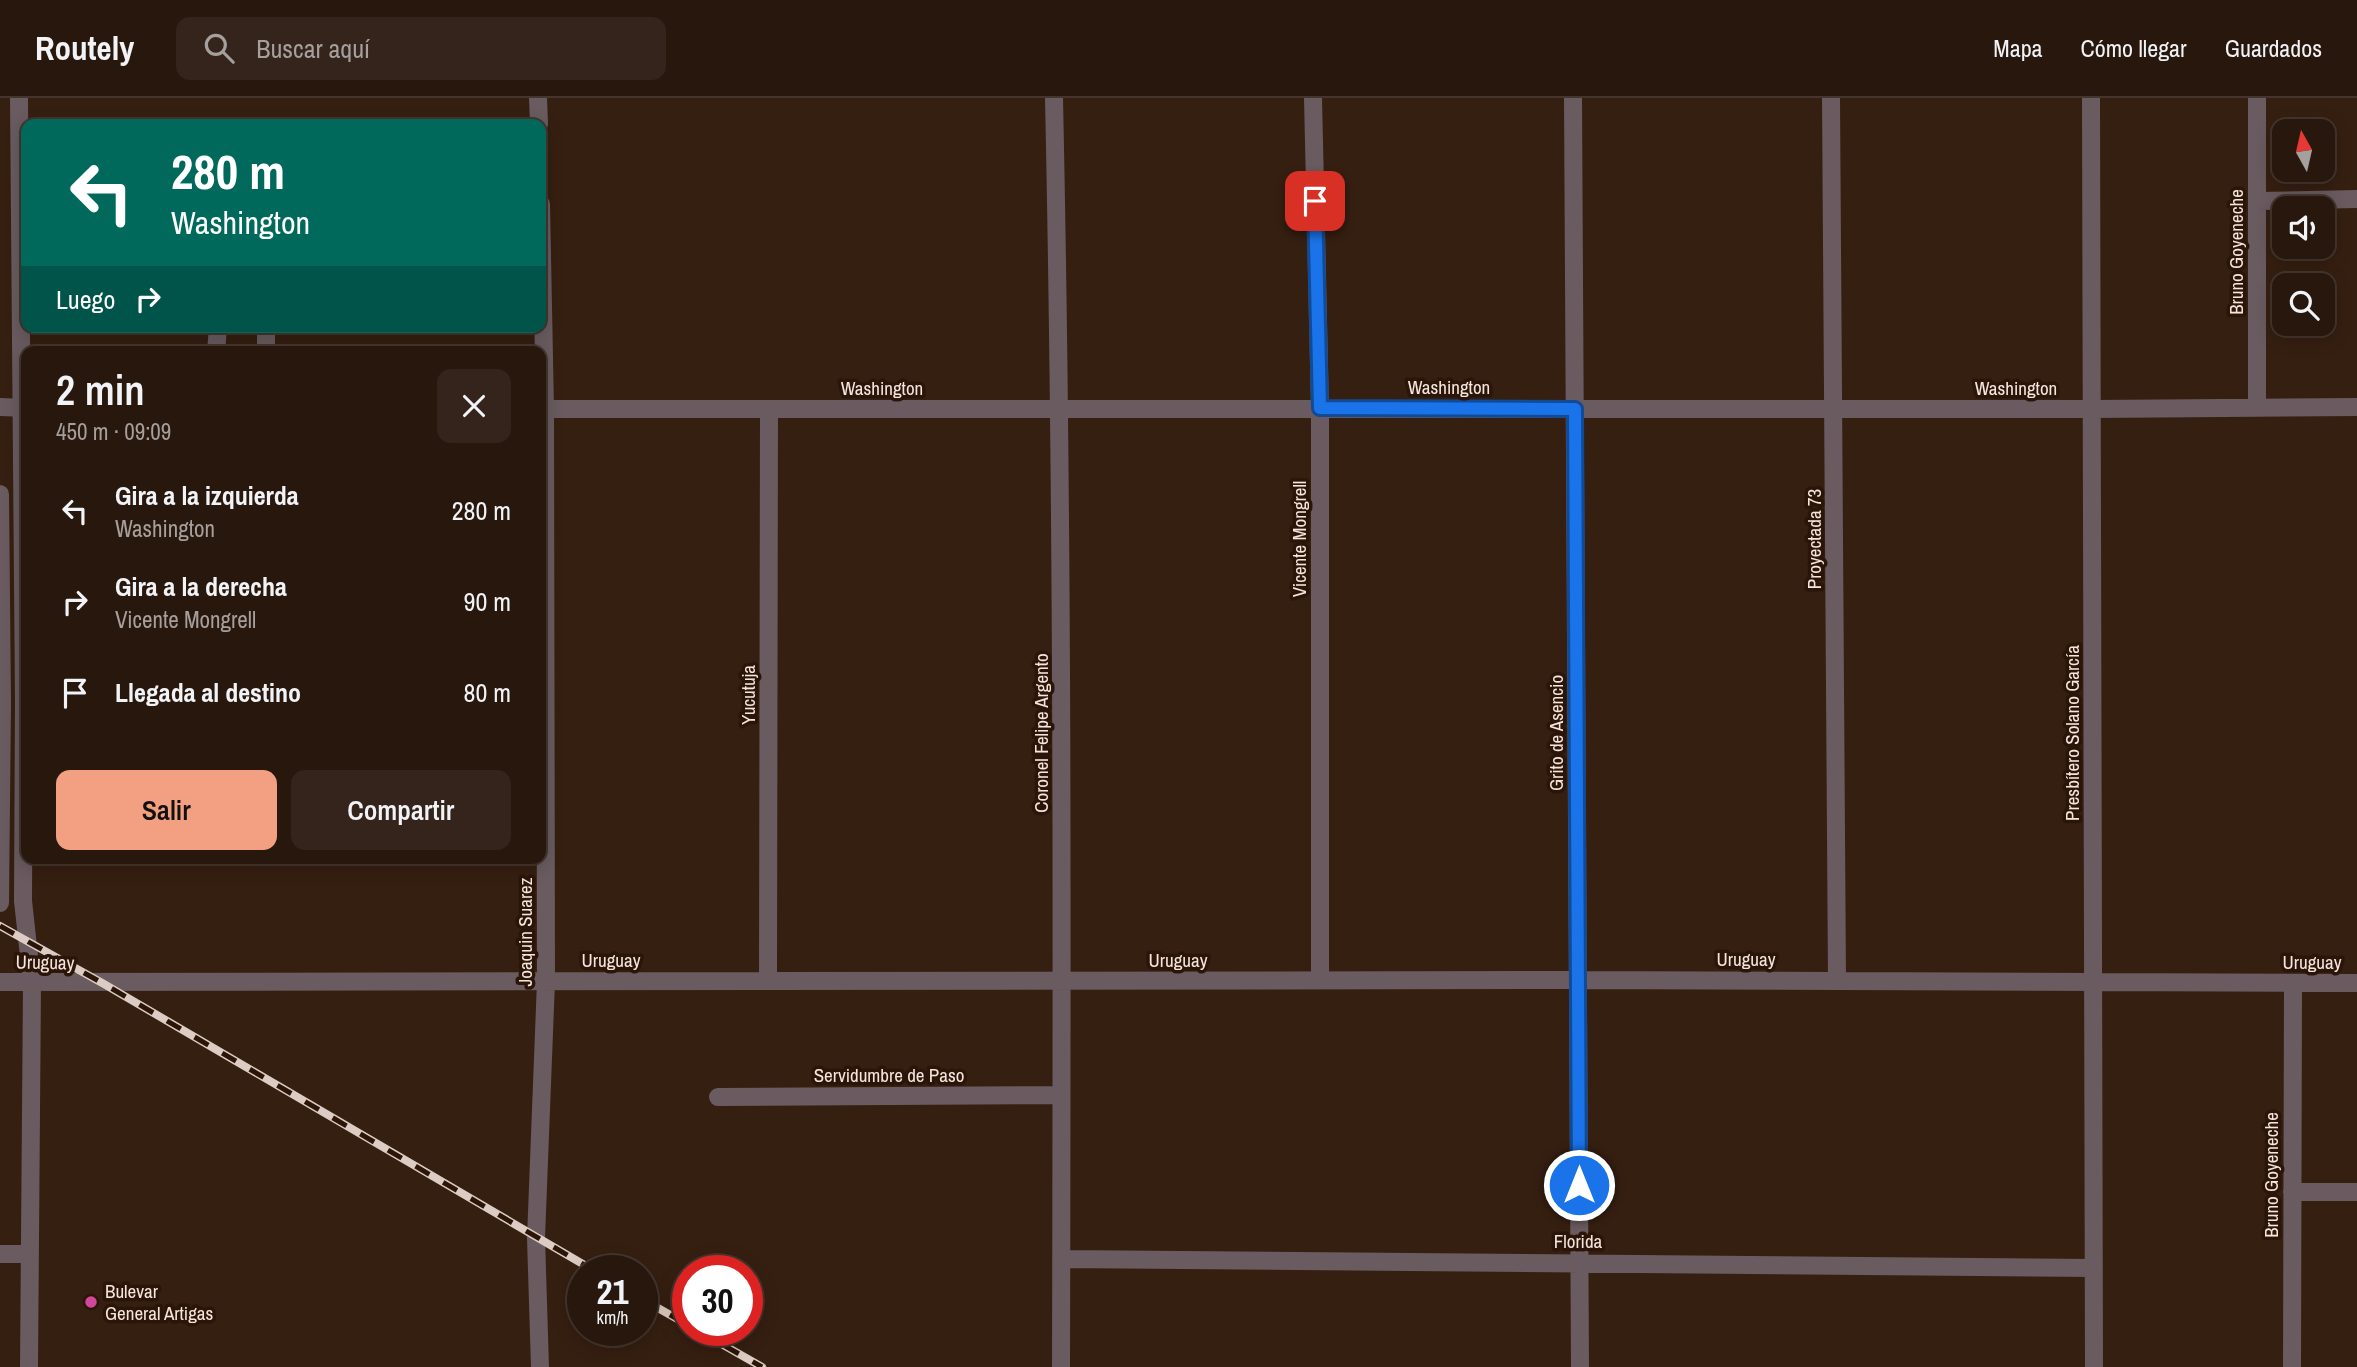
<!DOCTYPE html>
<html lang="es">
<meta charset="utf-8">
<style>
:root{--surface:#28170d;--page:#34241b;--text:#f1f3f6;--muted:#a59f9d;--line:#44362e;--accent:#f3a082}
body{margin:0;font-family:"Archivo Narrow",sans-serif;background:var(--page);color:var(--text);height:100vh;display:flex;flex-direction:column;font-size:26px;white-space:nowrap}
*{box-sizing:border-box;margin:0}
p{font-size:23px;color:var(--muted)}
.icon{flex:none;width:38px;height:38px;fill:none;stroke:currentColor;stroke-width:2;stroke-linecap:round;stroke-linejoin:round}
.map{position:relative;flex:1;overflow:hidden}
.side{position:absolute;left:21px;top:248px;width:525px;height:518px;display:flex;flex-direction:column;background:var(--surface);border-radius:14px;box-shadow:0 4px 18px #0003,0 0 0 2px var(--line)}
.side>*{flex:none}
.hud{position:absolute;left:21px;top:21px;width:525px;height:214px;border-radius:14px;box-shadow:0 4px 18px #0003,0 0 0 2px var(--line);background:#00695c;color:#fff;overflow:hidden}
.needle{width:46px;rotate:352deg}
.tools{position:absolute;left:2272px;top:21px;display:grid;gap:14px}
.tools a{display:grid;place-items:center;width:63px;height:63px;border-radius:14px;background:var(--surface);box-shadow:0 4px 18px #0003,0 0 0 2px var(--line);font-size:35px}
.speed{position:absolute;left:567px;top:1157px;display:flex;gap:14px;font-size:35px;font-weight:700;text-align:center}
.speed>*{display:grid;place-content:center;width:91px;height:91px;border-radius:50%;background:var(--surface);box-shadow:0 4px 18px #0003,0 0 0 2px var(--line);line-height:1}
.speed small{font-size:18px;font-weight:400}
.speed .limit{border:10px solid #d22;background:#fff;color:#111}
.pin{position:absolute;display:grid;place-items:center;width:60px;height:60px;color:#fff;margin:-30px;border-radius:14px;box-shadow:0 4px 10px #0006}
.me{position:absolute;width:77px;margin:-38px;rotate:0deg;stroke-linejoin:round;filter:drop-shadow(0 0 5px #0008)}
.turn{display:flex;align-items:center;gap:24px;height:147px;padding:0 35px;font-size:32px}
.turn .icon{width:91px;height:91px;stroke-width:2.5}
.turn b{display:block;font-size:49px;line-height:60px}
.then{display:flex;align-items:center;height:66px;padding:0 35px;background:#0003;gap:14px;font-size:26px}
.round{display:grid;place-items:center;flex:none;width:74px;height:74px;border-radius:14px;background:var(--page)}
.head{display:flex;align-items:center;justify-content:space-between;height:119px;padding:0 35px}
h1{font-size:42px;font-weight:600;line-height:52px}
.action{display:flex;gap:14px;margin-top:auto;padding:14px 35px}
.action a{flex:1;height:80px;border-radius:14px;background:var(--accent);color:#111;font-size:28px;font-weight:600;line-height:80px;text-align:center}
.action a+a{background:var(--page);color:var(--text)}
ul{padding:0;list-style:none}
li{display:flex;align-items:center;gap:21px;height:91px;padding:0 35px}
li div{flex:1}
li b{display:block;font-size:26px}
li em{font-style:normal}
header{display:flex;align-items:center;gap:42px;box-sizing:border-box;height:98px;padding:0 35px;background:var(--surface);border-bottom:2px solid var(--line)}
header strong{font-size:33px}
nav{display:flex;gap:38px;margin-inline-start:auto;font-size:24px}
.search{width:490px;height:63px;background:var(--page);display:flex;align-items:center;gap:18px;box-sizing:border-box;padding:0 24px;border-radius:14px;color:var(--muted);font-size:26px}
.map>svg:first-child{display:block}
</style>
<header>
<strong>Routely</strong>
<div class="search"><svg class="icon" aria-label="search" viewBox="0 0 24 24"><circle cx="10" cy="10" r="6"/><path d="M15 15l6 6"/></svg>Buscar aquí</div>
<nav><a>Mapa</a><a>Cómo llegar</a><a>Guardados</a></nav>
</header>
<div class="map">
<svg width="2357" height="1269" viewBox="0 0 2357 1269">
<rect width="100%" height="100%" fill="#351f11"/>
<g fill="none" stroke-linecap="round" stroke-linejoin="round">
<!-- minor -->
<path stroke="#695b5f" stroke-width="18" d="M19,0l5,604 -1,199 9,82 -3,384
M538,0l1,26
M1054,0c9,423 8,846 7,1269
M1313,0l7,310v572
M1573,0l7,1269
M1831,0l6,883
M2091,0l3,1269
M2257,0v309
M2257,103l100,-2
M266,229v25
M216,254l2,-25
M0,309l26,1
M541,311h1552l264,-2
M0,396l2,209 -2,200
M768,882l1,-570
M0,884l1578,-2 779,3
M718,999l343,-2
M2292,1094h65
M0,1156h29
M1061,1161l1032,9
M540,1269l-4,-129 10,-257 -1,-572 -4,-205
M2292,1269l1,-384"/>
<!-- rail casing -->
<g stroke="#ddccc3" stroke-width="8">
<path id="rail" d="M0,828l104,58 489,286
M642,1201l46,26
M697,1232l65,37"/>
</g>
<!-- rail -->
<use href="#rail" stroke="#2b1508" stroke-width="5" stroke-dasharray="16" stroke-linecap="butt"/>
</g>
<g fill="none" stroke-linecap="round" stroke-linejoin="round">
<!-- route casing -->
<g stroke="#114b97" stroke-width="18">
<path id="route" d="M1315,103l5,207 255,1 4,776"/>
</g>
<!-- route -->
<use href="#route" stroke="#1a73e8" stroke-width="12"/>
</g>
<!-- markers -->
<circle fill="#d1479c" stroke="#2b1508" stroke-width="2.5" cx="91" cy="1204" r="7"/>
<g text-anchor="middle" stroke-width="7" stroke-linejoin="round" paint-order="stroke">
<!-- street labels -->
<g font-size="19" fill="#f5e5dd" stroke="#2b1508">
<text transform="translate(2236 154) rotate(-90)" y="7">Bruno Goyeneche</text>
<text x="1449" y="296">Washington</text>
<text x="882" y="297">Washington</text>
<text x="2016" y="297">Washington</text>
<text transform="translate(1299 441) rotate(-90)" y="7">Vicente Mongrell</text>
<text transform="translate(1814 441) rotate(-90)" y="7">Proyectada 73</text>
<text transform="translate(748 597) rotate(-90)" y="7">Yucutuja</text>
<text transform="translate(1041 635) rotate(-90)" y="7">Coronel Felipe Argento</text>
<text transform="translate(1556 635) rotate(-90)" y="7">Grito de Asencio</text>
<text transform="translate(2072 635) rotate(-90)" y="7">Presbítero Solano García</text>
<text transform="translate(525 834) rotate(-90)" y="7">Joaquin Suarez</text>
<text x="1746" y="868">Uruguay</text>
<text x="611" y="869">Uruguay</text>
<text x="1178" y="869">Uruguay</text>
<text transform="translate(45 864) rotate(1)" y="7">Uruguay</text>
<text x="2312" y="871">Uruguay</text>
<text x="889" y="984">Servidumbre de Paso</text>
<text transform="translate(2271 1077) rotate(-90)" y="7">Bruno Goyeneche</text>
<text x="1578" y="1150">Florida</text>
</g>
<!-- poi labels -->
<g font-size="19" fill="#f5e5dd" stroke="#2b1508" text-anchor="start">
<text x="105" y="1200">Bulevar<tspan x="105" dy="22">General Artigas</tspan></text>
</g>
</g>
</svg>
<div class="tools">
<a><svg class="needle" viewBox="-14 -14 28 28"><path d="M0-13l5 13h-10z" fill="#e53935"/><path d="M0 13l5-13h-10z" fill="#a59f9d"/></svg></a>
<a><svg class="icon" aria-label="sound" viewBox="0 0 24 24"><path d="M4 9h4l5-4v14l-5-4H4zM17 9q2 3 0 6"/></svg></a>
<a><svg class="icon" aria-label="search" viewBox="0 0 24 24"><circle cx="10" cy="10" r="6"/><path d="M15 15l6 6"/></svg></a>
</div>
<div class="speed"><div>21<small>km/h</small></div><div class="limit">30</div></div>
<div class="pin" style="left:1315px;top:103px;background:#d93025"><svg class="icon" aria-label="arrive" viewBox="0 0 24 24"><path d="M6 21V4h12l-3 4 3 4H6"/></svg></div>
<svg class="me" style="left:1579px;top:1087px" viewBox="-20 -20 40 40"><circle r="17" fill="#1a73e8" stroke="#fff" stroke-width="3"/><path d="M0-11L8 9 0 5-8 9z" fill="#fff"/></svg>
<div class="hud">
<div class="turn"><svg class="icon" aria-label="left" viewBox="0 0 24 24"><path d="M17 20v-9H6M10 6l-5 5 5 5"/></svg><div><b>280 m</b>Washington</div></div>
<div class="then">Luego<svg class="icon" aria-label="right" viewBox="0 0 24 24"><path d="M7 20v-9h11M14 6l5 5-5 5"/></svg></div>
</div>
<section class="side">
<div class="head"><div><h1>2 min</h1><p>450 m · 09:09</p></div><a class="round"><svg class="icon" aria-label="close" viewBox="0 0 24 24"><path d="M6 6l12 12M18 6L6 18"/></svg></a></div>
<ul>
<li><svg class="icon" aria-label="left" viewBox="0 0 24 24"><path d="M17 20v-9H6M10 6l-5 5 5 5"/></svg><div><b>Gira a la izquierda</b><p>Washington</p></div><em>280 m</em></li>
<li><svg class="icon" aria-label="right" viewBox="0 0 24 24"><path d="M7 20v-9h11M14 6l5 5-5 5"/></svg><div><b>Gira a la derecha</b><p>Vicente Mongrell</p></div><em>90 m</em></li>
<li><svg class="icon" aria-label="arrive" viewBox="0 0 24 24"><path d="M6 21V4h12l-3 4 3 4H6"/></svg><div><b>Llegada al destino</b></div><em>80 m</em></li>
</ul>
<div class="action"><a>Salir</a><a>Compartir</a></div>
</section>
</div>
